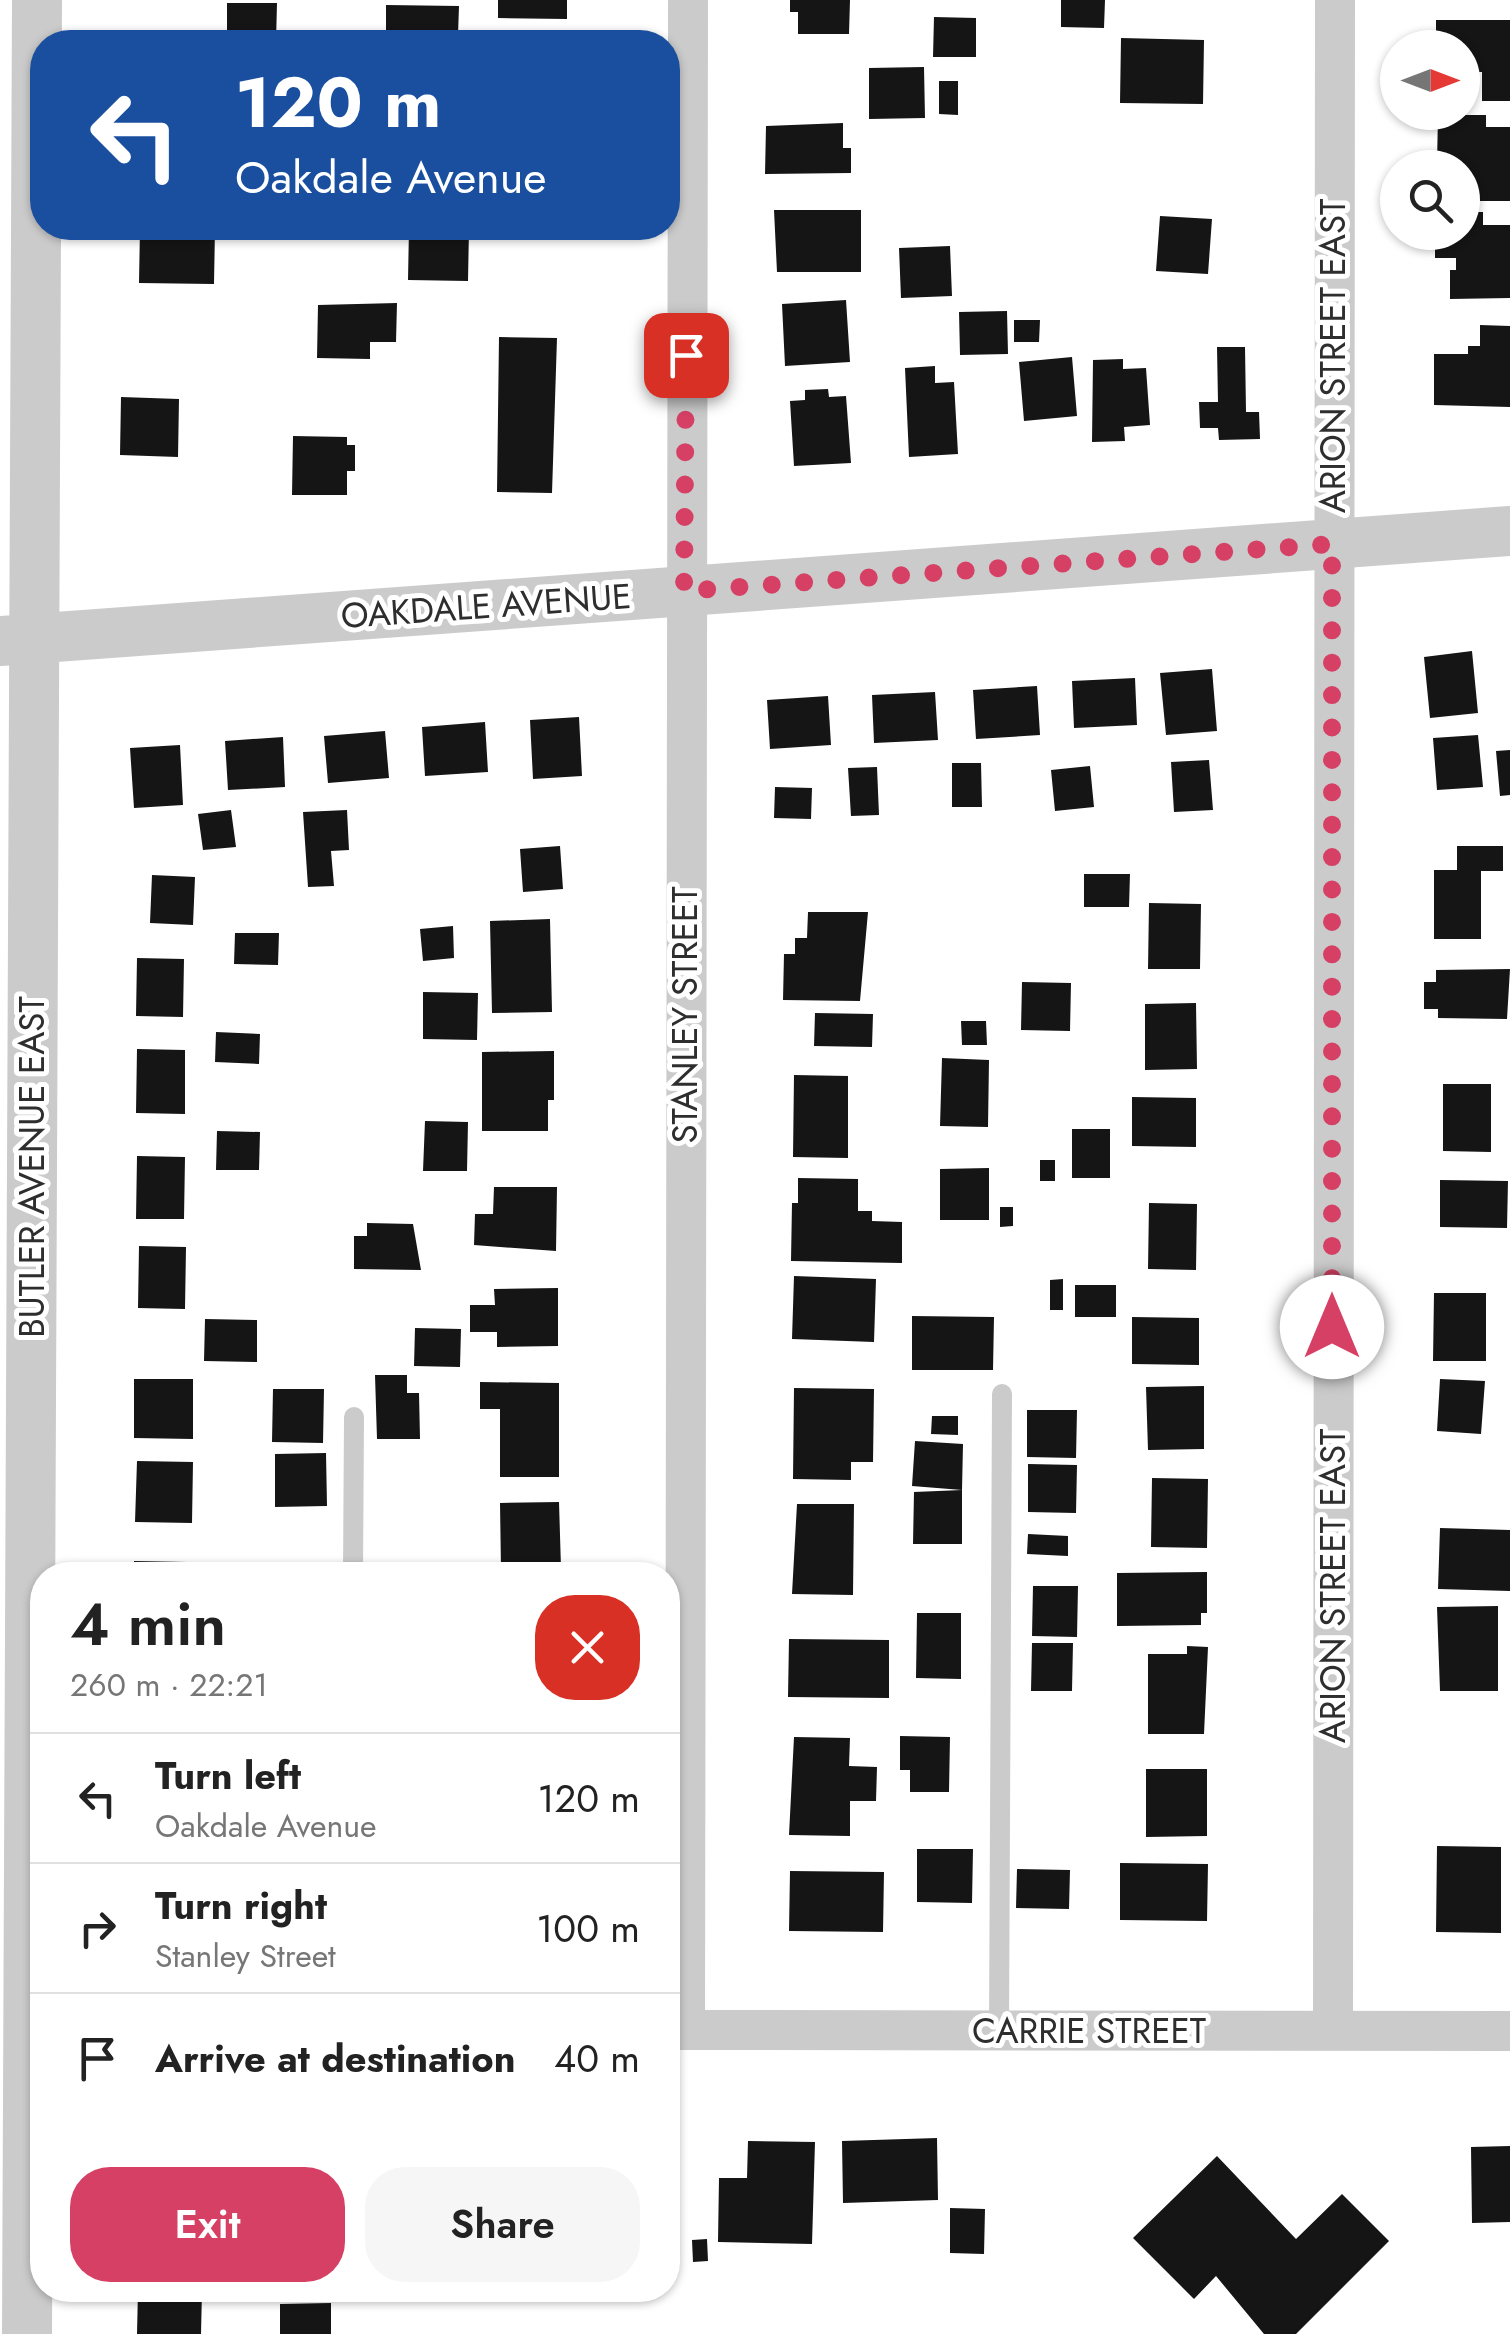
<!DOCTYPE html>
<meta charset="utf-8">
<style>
:root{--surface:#fff;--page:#f6f6f6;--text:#222;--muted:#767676;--line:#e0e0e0;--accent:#d64065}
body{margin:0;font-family:Jost,sans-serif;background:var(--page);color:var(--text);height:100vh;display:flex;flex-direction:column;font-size:38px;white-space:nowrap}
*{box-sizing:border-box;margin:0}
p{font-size:32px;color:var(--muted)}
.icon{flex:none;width:55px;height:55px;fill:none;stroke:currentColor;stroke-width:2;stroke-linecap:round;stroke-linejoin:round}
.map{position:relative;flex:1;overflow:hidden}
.side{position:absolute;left:30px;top:1562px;width:650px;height:740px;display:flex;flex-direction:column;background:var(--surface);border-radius:40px;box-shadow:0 2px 8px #0004}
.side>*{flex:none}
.hud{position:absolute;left:30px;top:30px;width:650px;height:210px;border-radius:40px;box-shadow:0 2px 8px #0004;background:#1a4fa0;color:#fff;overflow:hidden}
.needle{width:65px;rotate:90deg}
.controls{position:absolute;left:1380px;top:30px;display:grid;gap:20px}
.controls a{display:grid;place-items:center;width:100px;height:100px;border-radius:50%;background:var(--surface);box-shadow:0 2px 8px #0004;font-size:50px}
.pin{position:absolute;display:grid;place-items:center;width:85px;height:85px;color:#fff;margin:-42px;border-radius:20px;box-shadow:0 5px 15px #0006}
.me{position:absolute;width:110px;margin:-55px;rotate:0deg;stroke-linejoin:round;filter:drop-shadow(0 0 8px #0008)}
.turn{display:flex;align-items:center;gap:35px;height:210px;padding:0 40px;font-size:45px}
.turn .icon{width:130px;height:130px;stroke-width:2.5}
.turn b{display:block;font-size:70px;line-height:85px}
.round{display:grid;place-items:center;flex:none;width:105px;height:105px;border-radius:40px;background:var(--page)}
.summary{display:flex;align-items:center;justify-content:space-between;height:170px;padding:0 40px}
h1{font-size:60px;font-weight:600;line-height:75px}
.cta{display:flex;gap:20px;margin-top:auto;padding:20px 40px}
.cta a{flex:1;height:115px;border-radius:40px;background:var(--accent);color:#fff;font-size:40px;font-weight:600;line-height:115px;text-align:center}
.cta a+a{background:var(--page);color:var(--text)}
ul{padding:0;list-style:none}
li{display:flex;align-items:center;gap:30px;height:130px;padding:0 40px;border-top:2px solid var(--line)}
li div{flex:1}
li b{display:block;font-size:38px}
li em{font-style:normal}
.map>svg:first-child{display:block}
</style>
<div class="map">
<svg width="1510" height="2334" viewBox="0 0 1510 2334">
<rect width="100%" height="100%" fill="#fff"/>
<!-- building -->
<path fill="#151515" d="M498,0h69v19l-69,-1z
M790,0h60l-1,34h-51v-22h-8z
M1061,0h44l-1,28 -43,-1z
M227,3h50l-1,39h-49z
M386,5l73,1 -1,29h-72z
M934,17l42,1v39h-43z
M1436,20h74v81h-28v-29h-20v-24h-26z
M1121,38l83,2 -1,64 -83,-1z
M924,67l1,51 -56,1v-51z
M939,81h19v34l-19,-1z
M1438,115h48v12h24v74h-48v-33l-25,-5z
M843,123v25h8v25l-86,1 1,-48z
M774,210h87v62h-84z
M1462,212h21v13h27v73l-60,1v-29h6v-12h-21v-26h27z
M1160,216l52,3 -4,55 -52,-3z
M140,228h75l-1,56 -75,-1z
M409,228h60l-1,53 -60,-1z
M950,246l2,50 -51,2 -2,-50z
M846,300l4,62 -65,4 -3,-62z
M397,303l-1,39h-26v17l-53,-1 1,-53z
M1007,311l1,43 -48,1 -1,-43z
M1014,320h26l-1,22h-25z
M1480,325l30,1v81l-76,-2v-51h34v-8h12z
M499,337l58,1 -5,155 -55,-1z
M1217,347h28l1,65h13l1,27 -41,1 -1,-12h-18l-1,-26h19z
M1072,357l5,59 -53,5 -5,-59z
M1123,359v10l23,-1 4,57 -26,2 1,14 -33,1 1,-82z
M935,366v17l19,-1 4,72 -49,3 -4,-89z
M828,389l1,8 17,-1 5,67 -57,3 -4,-65 15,-1v-10z
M121,397l58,2 -1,58 -58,-2z
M293,436l54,1v8h8v26h-8v24h-55z
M1472,651l6,62 -48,5 -6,-61z
M1212,669l5,62 -51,4 -6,-62z
M1135,678l2,47 -63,3 -2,-47z
M1037,686l3,49 -64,4 -3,-49z
M935,692l3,48 -64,3 -2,-48z
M828,696l3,49 -61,4 -3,-49z
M579,717l3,59 -49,3 -3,-59z
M485,722l3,50 -63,4 -3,-49z
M385,731l4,47 -61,5 -4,-47z
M1478,735l5,52 -46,3 -4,-52z
M283,737l2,50 -57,3 -3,-49z
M180,745l3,60 -49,3 -4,-60z
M1510,750v45l-10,1 -4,-45z
M1209,760l4,50 -39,2 -3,-50z
M952,763h29l1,44h-30z
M1090,766l4,41 -39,4 -4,-41z
M877,767l2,48 -28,1 -3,-48z
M775,787l37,1 -1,31 -37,-1z
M231,810l5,37 -33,3 -5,-36z
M347,810l2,40 -18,1 3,35 -26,1 -5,-75z
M560,846l3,43 -40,3 -3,-43z
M1457,846h46v25h-22v68h-47v-69h23z
M1084,874h46l-1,33h-45z
M152,875l43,2 -2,48 -43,-2z
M1149,903l52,1 -1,65h-52z
M808,912h60l-8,89 -77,-1 1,-46h11v-16h12z
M550,919l2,93 -60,1 -2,-92z
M453,926l1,32 -31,3 -3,-32z
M235,933h44l-1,32 -44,-1z
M137,958l47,1 -1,58 -47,-1z
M1510,969l-3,50 -69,-1v-9h-14v-27h12v-12z
M1022,982l49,1 -1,48 -49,-1z
M423,992l55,1 -1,47 -54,-1z
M1196,1003l1,66 -52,1v-66z
M815,1013l58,1 -1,33 -58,-1z
M961,1021h25l1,24h-25z
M216,1032l44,2 -1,30 -44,-2z
M137,1049l48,1v64l-49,-1z
M554,1051v49h-6v31h-66v-79z
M942,1058l47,2 -1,67 -48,-1z
M794,1075l54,1v82l-55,-1z
M1443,1084h48v68l-48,-1z
M1132,1097l64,1v49l-64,-1z
M425,1121l43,1 -1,49h-44z
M1072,1129h38v49h-38z
M217,1131l43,1 -1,38h-43z
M137,1156l48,1 -1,62h-48z
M1040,1160h15v21h-15z
M989,1168v52h-49v-51z
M798,1178l60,1v32h14v10l30,1v41l-111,-2 1,-58h6z
M1440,1180l68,1 -1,47 -67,-1z
M494,1187h63l-1,64 -82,-6 1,-31h18z
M1149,1203l48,1 -1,66 -48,-1z
M1000,1207h13v19l-13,1z
M367,1223l46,1 8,46 -67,-1v-33h13z
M139,1246l47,1 -1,62 -47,-1z
M794,1276l82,3 -2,63 -82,-3z
M1063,1279v31h-13v-30z
M1075,1285h41v32h-41z
M558,1288v58l-61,1v-15h-27v-27h25l-1,-16z
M1434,1293h52v68h-53z
M912,1316l82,1 -1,53h-81z
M1132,1317l67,1v47l-67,-1z
M205,1319l52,1v42l-53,-1z
M415,1328l46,1 -1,38 -46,-1z
M375,1375h32v18h12l1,46h-43z
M134,1379h59v60l-59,-1z
M1440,1379l45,2 -4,53 -44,-3z
M480,1382l79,1v94h-59v-68h-20z
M1204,1386v63l-56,1 -2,-63z
M794,1388l80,1 -1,73h-22v18l-58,-1z
M273,1389h51l-1,54 -51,-1z
M1027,1410h50l-1,48 -49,-1z
M932,1416h26v19l-27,-1z
M915,1441l48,3 -1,46 -50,-4z
M326,1453l1,53 -52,1v-53z
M137,1461l56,1 -1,61 -57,-1z
M1028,1464l49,1 -1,48 -48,-1z
M1152,1478l56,1 -1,69 -56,-1z
M962,1490v54h-49l1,-52z
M559,1502l2,66 -60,2 -1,-67z
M797,1504h57l-1,91 -61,-1z
M1440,1528l70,2v61l-72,-2z
M1028,1534l40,2v20l-41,-2z
M134,1561l53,1v13h-53z
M1207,1572v41h-6v12l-84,1v-53z
M1033,1586h45l-1,51 -45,-1z
M1498,1606v85h-58l-3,-84z
M917,1613h44v66l-45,-1z
M789,1639l100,1v58l-101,-1z
M1032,1643h41l-1,48h-41z
M1187,1646l21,1 -4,87h-56v-80h39z
M900,1736l50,1 -1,55h-39v-22h-10z
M794,1737l56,1 -1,28 28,1 -1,34h-26v35l-61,-1z
M1146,1769h61v67l-61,1z
M1437,1846l64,1v86l-65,-1z
M917,1849h56l-1,54 -55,-1z
M1120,1863l88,1 -1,57 -87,-1z
M1017,1869l53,1 -1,39 -53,-1z
M790,1871l94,1 -1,60 -94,-1z
M937,2138l1,62 -95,3 -1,-62z
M748,2141l67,1 -3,102 -94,-2 1,-64h28z
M1510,2146v76l-38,1 -1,-76z
M1217,2156l79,83 46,-45 47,47 -93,93h-32l-48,-58 -22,23 -61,-61z
M950,2208l35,1 -1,45 -34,-1z
M707,2239l1,22 -15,1 -1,-22z
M138,2290h64l-1,44h-64z
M331,2303v31h-51v-30z"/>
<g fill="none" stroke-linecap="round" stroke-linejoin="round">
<!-- service -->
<path stroke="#cbcbcb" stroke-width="20" d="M353,1575l1,-158
M999,2031l3,-637"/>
<!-- minor -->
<path stroke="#cbcbcb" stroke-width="40" d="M668,2030l842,1
M685,2030l3,-2030
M1333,2031l2,-2031"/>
<!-- tertiary -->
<path stroke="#cbcbcb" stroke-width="50" d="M0,641l1510,-110
M27,2334l10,-2334"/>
</g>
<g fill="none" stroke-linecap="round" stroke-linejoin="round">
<!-- route -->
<path stroke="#d64065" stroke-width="18" stroke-dasharray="0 32.4" d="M686,355l-2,236 648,-47v783"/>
</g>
<g text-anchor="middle" stroke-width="10" stroke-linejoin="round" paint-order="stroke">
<!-- street labels -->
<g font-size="35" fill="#2e2e2e" stroke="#fff">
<text transform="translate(1333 356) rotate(-90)" y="12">ARION STREET EAST</text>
<text transform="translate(486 606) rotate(-4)" y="12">OAKDALE AVENUE</text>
<text transform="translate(685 1015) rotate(-90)" y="12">STANLEY STREET</text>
<text transform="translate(32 1167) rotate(-90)" y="12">BUTLER AVENUE EAST</text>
<text transform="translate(1333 1586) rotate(-90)" y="12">ARION STREET EAST</text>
<text x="1089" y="2043">CARRIE STREET</text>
</g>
</g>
</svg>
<div class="controls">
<a><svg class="needle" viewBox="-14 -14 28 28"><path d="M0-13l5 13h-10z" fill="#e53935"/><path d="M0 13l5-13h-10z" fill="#767676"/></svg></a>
<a><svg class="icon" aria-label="search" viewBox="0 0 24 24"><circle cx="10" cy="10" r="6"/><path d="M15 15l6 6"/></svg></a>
</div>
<div class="pin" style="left:686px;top:355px;background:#d93025"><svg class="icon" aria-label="arrive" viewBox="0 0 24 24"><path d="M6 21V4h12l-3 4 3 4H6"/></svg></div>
<svg class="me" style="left:1332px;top:1327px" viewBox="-20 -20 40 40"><circle r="19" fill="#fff"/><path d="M0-13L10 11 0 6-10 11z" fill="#d64065"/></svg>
<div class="hud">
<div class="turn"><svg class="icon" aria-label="left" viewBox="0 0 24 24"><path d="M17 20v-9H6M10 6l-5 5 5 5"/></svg><div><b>120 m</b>Oakdale Avenue</div></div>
</div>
<section class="side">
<div class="summary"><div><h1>4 min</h1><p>260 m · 22:21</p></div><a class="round" style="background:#d93025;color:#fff"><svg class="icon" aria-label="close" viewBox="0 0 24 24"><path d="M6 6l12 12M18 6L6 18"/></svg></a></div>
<ul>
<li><svg class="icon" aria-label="left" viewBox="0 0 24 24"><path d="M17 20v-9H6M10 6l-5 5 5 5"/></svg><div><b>Turn left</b><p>Oakdale Avenue</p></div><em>120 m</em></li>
<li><svg class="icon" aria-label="right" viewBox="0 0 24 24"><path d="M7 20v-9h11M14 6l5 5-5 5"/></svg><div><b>Turn right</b><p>Stanley Street</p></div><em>100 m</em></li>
<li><svg class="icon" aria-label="arrive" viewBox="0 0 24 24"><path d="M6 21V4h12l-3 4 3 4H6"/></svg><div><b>Arrive at destination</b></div><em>40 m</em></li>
</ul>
<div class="cta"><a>Exit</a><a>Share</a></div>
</section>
</div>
